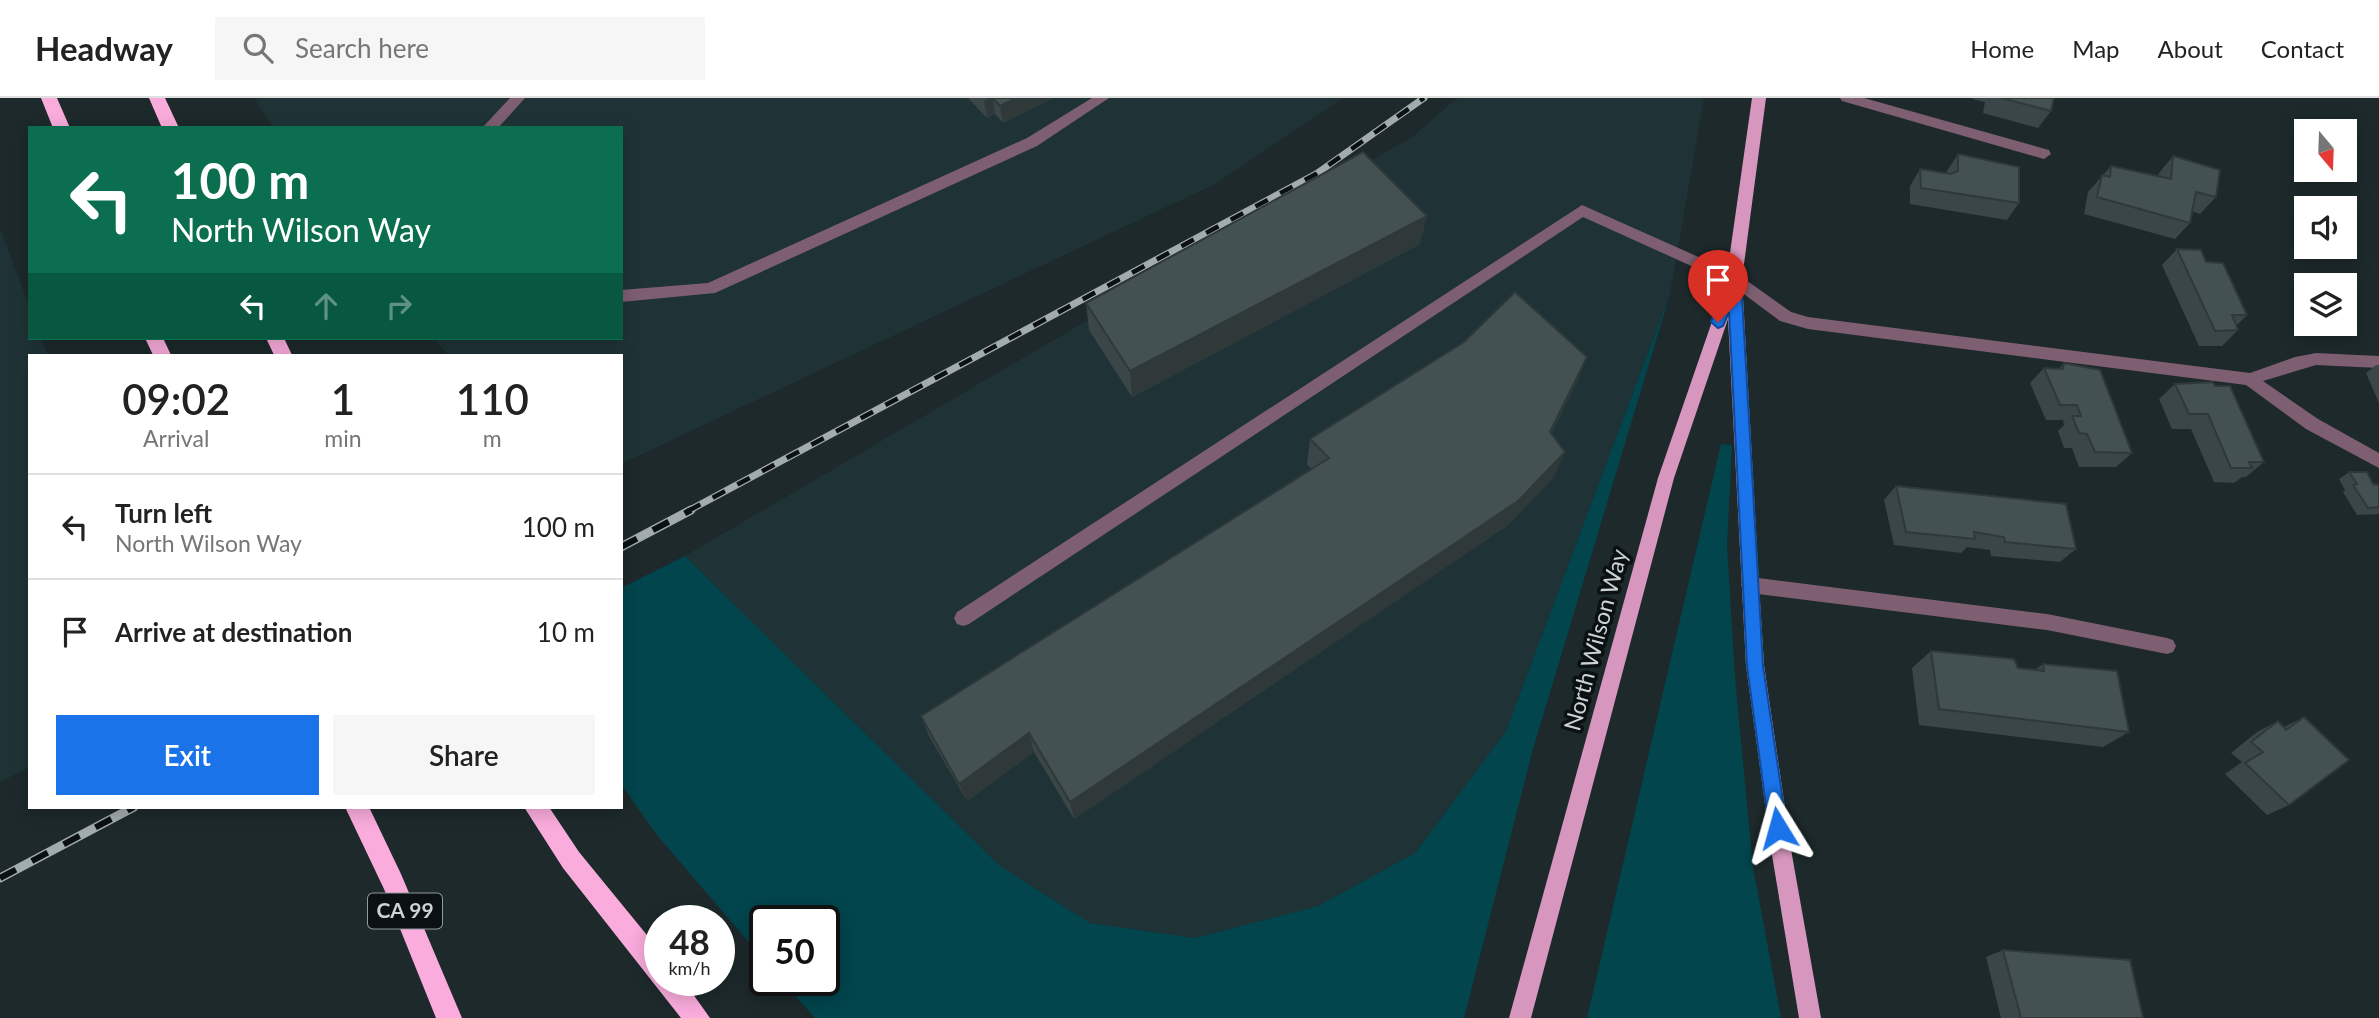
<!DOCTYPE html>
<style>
:root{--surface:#fff;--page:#f6f6f6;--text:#222;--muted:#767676;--line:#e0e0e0;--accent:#1a73e8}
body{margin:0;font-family:Lato,sans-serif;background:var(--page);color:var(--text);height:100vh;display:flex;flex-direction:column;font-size:26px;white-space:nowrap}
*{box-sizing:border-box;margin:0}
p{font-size:23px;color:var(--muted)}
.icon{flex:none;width:38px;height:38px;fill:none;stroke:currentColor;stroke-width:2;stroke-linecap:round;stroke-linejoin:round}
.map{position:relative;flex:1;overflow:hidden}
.side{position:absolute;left:28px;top:256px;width:595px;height:455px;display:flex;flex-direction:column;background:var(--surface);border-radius:0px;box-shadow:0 4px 18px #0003}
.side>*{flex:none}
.guide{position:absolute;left:28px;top:28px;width:595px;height:214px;border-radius:0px;box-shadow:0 4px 18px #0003;background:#0b6e4f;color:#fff;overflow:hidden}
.needle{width:46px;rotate:161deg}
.controls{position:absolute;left:2294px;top:21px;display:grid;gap:14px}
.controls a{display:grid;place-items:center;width:63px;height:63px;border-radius:0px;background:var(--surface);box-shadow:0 4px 18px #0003;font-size:35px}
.speed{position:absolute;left:644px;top:807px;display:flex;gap:14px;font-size:35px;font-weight:700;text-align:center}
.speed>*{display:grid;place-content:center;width:91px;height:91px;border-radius:50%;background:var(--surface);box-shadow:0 4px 18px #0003;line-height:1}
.speed small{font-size:18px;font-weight:400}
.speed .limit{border:4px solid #111;border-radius:10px;background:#fff;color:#111}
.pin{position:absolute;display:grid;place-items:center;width:60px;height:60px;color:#fff;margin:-72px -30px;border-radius:50% 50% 50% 0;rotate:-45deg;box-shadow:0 0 7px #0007}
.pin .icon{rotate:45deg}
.me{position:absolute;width:77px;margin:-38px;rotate:352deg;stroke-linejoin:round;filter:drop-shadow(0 0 5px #0008)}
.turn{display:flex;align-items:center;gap:24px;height:147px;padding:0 28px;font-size:32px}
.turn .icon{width:91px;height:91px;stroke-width:2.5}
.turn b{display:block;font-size:49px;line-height:60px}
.lanes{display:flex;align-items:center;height:66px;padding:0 28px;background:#0003;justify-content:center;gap:35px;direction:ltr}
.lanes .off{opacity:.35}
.eta{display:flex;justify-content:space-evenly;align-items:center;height:119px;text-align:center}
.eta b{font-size:42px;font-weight:600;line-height:49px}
.cta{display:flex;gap:14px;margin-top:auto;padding:14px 28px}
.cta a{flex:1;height:80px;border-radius:0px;background:var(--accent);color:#fff;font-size:28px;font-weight:600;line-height:80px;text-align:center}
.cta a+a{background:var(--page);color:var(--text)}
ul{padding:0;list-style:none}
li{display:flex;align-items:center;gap:21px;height:105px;padding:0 28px;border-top:2px solid var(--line)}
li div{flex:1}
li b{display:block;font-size:26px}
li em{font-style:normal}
header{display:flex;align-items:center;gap:42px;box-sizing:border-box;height:98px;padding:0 35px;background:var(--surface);border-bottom:2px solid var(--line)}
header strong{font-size:33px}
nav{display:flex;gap:38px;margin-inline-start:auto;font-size:24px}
.search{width:490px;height:63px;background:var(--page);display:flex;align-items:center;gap:18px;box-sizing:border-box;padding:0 24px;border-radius:0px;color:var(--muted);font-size:26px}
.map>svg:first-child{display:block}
</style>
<header>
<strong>Headway</strong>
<div class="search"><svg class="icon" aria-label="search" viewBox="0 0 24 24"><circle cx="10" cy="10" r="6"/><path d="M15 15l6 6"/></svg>Search here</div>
<nav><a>Home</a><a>Map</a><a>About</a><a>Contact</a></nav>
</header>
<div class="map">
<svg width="2379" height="920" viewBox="0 0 2379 920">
<rect width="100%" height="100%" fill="#1d292b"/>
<!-- built -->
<path fill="#1f3336" d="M254,0h1089l-128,86 -594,280v-109h-173l-14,-17h187v-210h-347z
M1457,0h247l-34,196 -164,437 -91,122 -97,53 -123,32 -105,-15 -90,-57 -315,-310 386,-226 340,-192z
M0,130l30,80v30h11l7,17h-18v412l-30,15z"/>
<!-- green -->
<path fill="#02454d" d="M1670,196l-137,455 -69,269h-649l-34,-38h43v-60h-59v41l-108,-126 -36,-51v-196l64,-32 315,310 90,57 105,15 123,-32 97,-53 91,-122z
M1721,346l11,1 -5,101 8,132 18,189 28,151h-194z"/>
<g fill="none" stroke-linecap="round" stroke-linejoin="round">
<!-- minor -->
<path fill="#7e5f72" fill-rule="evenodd" d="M510,0h15l-27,30h-16z
M1092,0h17l-72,48 -322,147 -94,9v-12l87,-7 319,-145z
M1840,0h24l185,52 2,4 -7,5 -202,-58z
M1582,107l157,70 52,37 17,5 442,56 45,-16 21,-4 63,3v12l-63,-3 -53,16 55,38 61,34v15l-73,-39 -60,-44 -438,-56 -28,-8 -51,-38 -146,-66 -614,407 -6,2 -6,-2 -3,-6 3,-6z
M1750,479l297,37 120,24 6,2 3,6 -3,6 -6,2 -120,-24 -297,-37 -6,-3 -3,-5 3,-5z"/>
<!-- major -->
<path fill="#d796be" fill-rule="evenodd" d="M1752,0h14l-24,181 17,306 5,80 28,190 29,163h-22l-27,-163 -26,-190 -18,-346 -54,159 -143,540h-22l149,-540 68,-197z"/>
<!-- highway -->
<path fill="#faacdc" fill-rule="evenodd" d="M41,0h16l13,30h-17z
M149,0h16l14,30h-17z
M145,240h18l8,17h-18z
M266,240h18l8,17h-18z
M345,709h24l32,67 61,144h-26l-52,-129z
M524,709h25l30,45 81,99v29h23l27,38h-29l-118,-150z"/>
<!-- rail-far1 casing -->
<g stroke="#a2abad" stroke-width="7">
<path id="rail-far1" d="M688,413l628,-337 108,-76"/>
</g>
<!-- rail casing -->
<g stroke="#a2abad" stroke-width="9">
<path id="rail" d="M621,449l70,-37
M0,780l134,-71"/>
</g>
<!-- rail-far1 -->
<use href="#rail-far1" stroke="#0b1112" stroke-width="4.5" stroke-dasharray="14" stroke-linecap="butt"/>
<!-- rail -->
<use href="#rail" stroke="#0b1112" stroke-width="6" stroke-dasharray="18" stroke-linecap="butt"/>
</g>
<!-- wall -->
<path fill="#3a4647" d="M968,0h85l-50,25 -8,-9 -8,4z
M1973,0h81l-3,13 -13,17 -55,-15 2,-11 -13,-3z
M1958,56l61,49 -12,17 -97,-16v-18l10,-17 27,4v-2z
M2173,58l43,41 -16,17 -8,-3 -2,12 -15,16 -91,-25 4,-22 23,-26 47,10 1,-3z
M1420,146l-288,153 -43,-67 -3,-27z
M2177,151l29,13 41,53 -11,11 2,4 -16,16h-23l-37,-81z
M1587,259l-11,27 -25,50 3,43 -46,48 -434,294 -40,-67 -67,49 -38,-65 -8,-20 390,-247 -4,-5 3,-25z
M2064,265l68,90 -16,14h-37l-7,-19h-8l-6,-17 6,-6 -1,-5h-17l-16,-37 14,-15 15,1z
M2376,267h3v38l-13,-30z
M2175,286l89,78 -18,15h-4l-8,6 -20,-1 -23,-53h-19l-13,-30z
M2349,374l24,12 6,1v29l-22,1 -14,-23 2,-2 -6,-11z
M1896,388l180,63 -16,13 -69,-6 -1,-6 -23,-3 -6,6 -67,-8 -10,-45z
M1931,553l87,17 17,2 8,-6 86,68 -26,15 -184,-22 -7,-57z
M2304,619l-15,88 -22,10 -42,-41 17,-12 -11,-9 26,-21 21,-11 6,6z
M2003,852l140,68h-142l-15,-61z"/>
<!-- shaded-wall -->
<path fill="#30393a" d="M990,0h3l2,16 -8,4 -3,-17z
M1016,0h37l-50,25 -3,-17z
M1427,118l-7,28 -288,153 -2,-26z
M1587,259l-11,27 -37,73 11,-25z
M1565,354l-11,25 -46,48 -434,294 -4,-17z
M1029,635l5,19 -67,49 -8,-17z"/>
<!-- building -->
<path fill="#445153" stroke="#30393a" stroke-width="2" d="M993,0h23l-16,8z
M2001,0h53l-3,13z
M1363,54l64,64 -297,155 -44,-68z
M1958,56l61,13v36l-98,-15 -1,-19 30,5 8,-3z
M2173,58l47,14 -4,27 -20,-5 -6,31 -93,-26 5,-22 8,2 1,-11 60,13z
M2177,151l24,1 5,12 17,1 24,52h-15l6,15 -23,1z
M1515,194l72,65 -37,75 15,20 -47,49 -448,301 -41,-69 -70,51 -38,-68 408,-258 -19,-19 154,-97z
M2064,265l36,7 32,83 -37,-1 -8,-18 -8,-1 -7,-17h9l-4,-11h-17l-16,-37 19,1z
M2213,284l2,4h15l34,76h-15l3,6h-21l-23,-54h-19l-14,-30z
M2349,374h18l6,12 6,1v22l-11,1 -15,-23 4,-1z
M1896,388l170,18 10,45 -71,-7 -1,-5 -30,-5 1,7 -69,-7z
M1931,553l83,8 4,9 26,3 -1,-7 74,7 12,61 -190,-23z
M2304,619l45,43 -60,45 -44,-42 18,-11 -12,-10 27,-21 8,9z
M2003,852l127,10 13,58h-122z"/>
<!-- route -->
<path fill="#1a73e8" stroke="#114b97" stroke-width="2" d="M1734,175l7,6 22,387 24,162 -3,6 -6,2 -6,-2 -3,-6 -22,-162 -18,-354 -6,14 -5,2 -7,-6 16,-43z"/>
<g text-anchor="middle" stroke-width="7" stroke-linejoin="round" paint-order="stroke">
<!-- shield labels -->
<rect fill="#0b1112" stroke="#91999a" stroke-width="2" x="368" y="795.5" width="74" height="35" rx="5"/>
<g font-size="21" font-weight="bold" fill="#cbd3d4">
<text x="405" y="820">CA 99</text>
</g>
<!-- street labels -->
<g font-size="23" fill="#cbd3d4" stroke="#0b1112">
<text transform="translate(1596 542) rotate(-75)" y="8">North Wilson Way</text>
</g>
</g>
</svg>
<div class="controls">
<a><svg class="needle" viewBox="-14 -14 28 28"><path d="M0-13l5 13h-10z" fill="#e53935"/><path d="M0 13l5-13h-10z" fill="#767676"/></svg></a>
<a><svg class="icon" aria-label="sound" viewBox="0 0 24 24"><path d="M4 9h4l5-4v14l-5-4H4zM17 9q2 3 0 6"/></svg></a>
<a><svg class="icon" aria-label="layers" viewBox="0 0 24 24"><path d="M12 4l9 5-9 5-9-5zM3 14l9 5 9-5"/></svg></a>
</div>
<div class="speed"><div>48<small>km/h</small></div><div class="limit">50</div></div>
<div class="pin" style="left:1718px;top:224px;background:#d93025"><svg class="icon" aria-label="arrive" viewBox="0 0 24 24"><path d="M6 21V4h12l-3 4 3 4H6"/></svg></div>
<svg class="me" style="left:1778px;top:730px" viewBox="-20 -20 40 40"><path d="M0-17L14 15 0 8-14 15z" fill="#1a73e8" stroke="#fff" stroke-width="4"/></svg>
<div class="guide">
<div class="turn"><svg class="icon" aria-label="left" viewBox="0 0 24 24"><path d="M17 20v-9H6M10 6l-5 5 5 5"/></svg><div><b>100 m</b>North Wilson Way</div></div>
<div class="lanes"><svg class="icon" aria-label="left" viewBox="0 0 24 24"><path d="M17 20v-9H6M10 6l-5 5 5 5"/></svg><svg class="icon off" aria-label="ahead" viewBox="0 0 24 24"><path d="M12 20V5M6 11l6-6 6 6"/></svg><svg class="icon off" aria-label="right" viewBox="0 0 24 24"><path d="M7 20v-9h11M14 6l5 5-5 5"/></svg></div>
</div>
<section class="side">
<div class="eta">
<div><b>09:02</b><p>Arrival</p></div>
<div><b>1</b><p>min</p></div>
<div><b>110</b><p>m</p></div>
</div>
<ul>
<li><svg class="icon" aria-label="left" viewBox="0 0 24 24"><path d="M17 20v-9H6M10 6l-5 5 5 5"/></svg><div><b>Turn left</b><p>North Wilson Way</p></div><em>100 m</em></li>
<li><svg class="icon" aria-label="arrive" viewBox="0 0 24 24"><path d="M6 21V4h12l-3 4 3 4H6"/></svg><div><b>Arrive at destination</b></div><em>10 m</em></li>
</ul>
<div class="cta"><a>Exit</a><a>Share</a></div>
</section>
</div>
